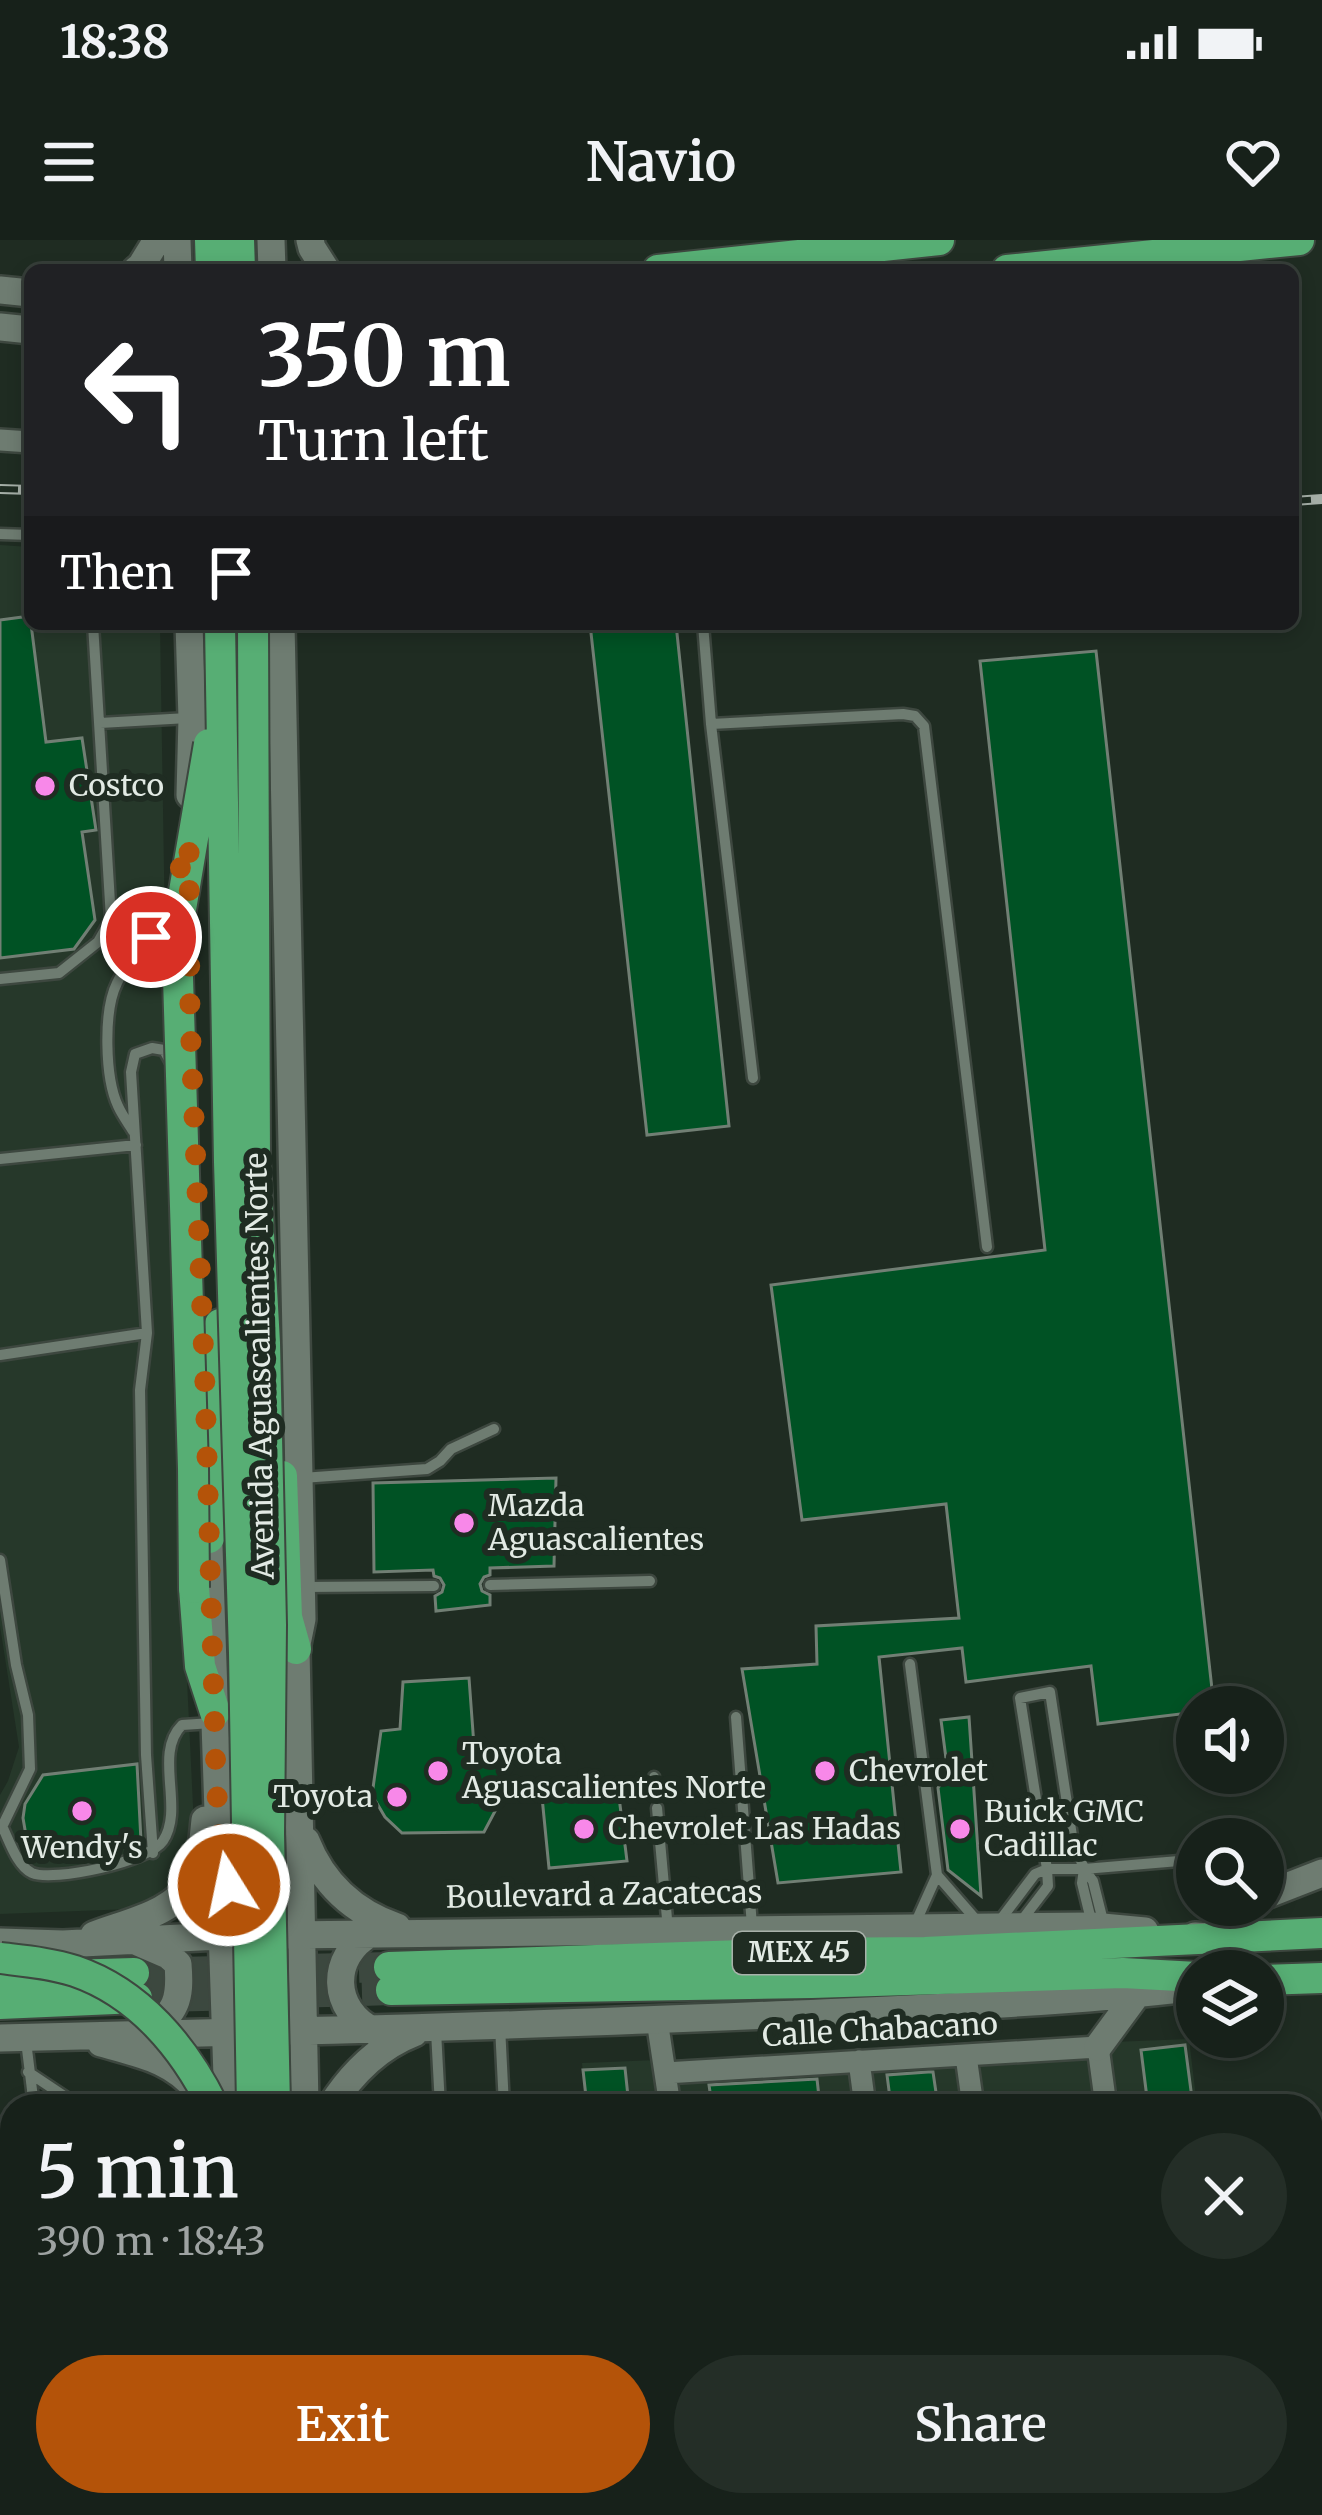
<!DOCTYPE html>
<meta charset="utf-8">
<style>
:root{--surface:#17211a;--page:#242e27;--text:#f1f3f6;--muted:#9ea3a2;--line:#363e39;--accent:#b45309}
body{margin:0;font-family:Merriweather,serif;background:var(--page);color:var(--text);height:100vh;display:flex;flex-direction:column;font-size:45px;white-space:nowrap}
*{box-sizing:border-box;margin:0}
p{font-size:39px;color:var(--muted)}
.icon{flex:none;width:66px;height:66px;fill:none;stroke:currentColor;stroke-width:2;stroke-linecap:round;stroke-linejoin:round}
.map{position:relative;flex:1;overflow:hidden}
.sheet{position:absolute;left:0px;top:1854px;width:1323px;height:423px;display:flex;flex-direction:column;background:var(--surface);border-radius:36px 36px 0 0;box-shadow:0 6px 18px #0003,0 0 0 3px var(--line)}
.sheet>*{flex:none}
.hud{position:absolute;left:24px;top:24px;width:1275px;height:366px;border-radius:18px;box-shadow:0 6px 18px #0003,0 0 0 3px var(--line);background:#202124;color:#fff;overflow:hidden}
.buttons{position:absolute;left:1176px;top:1446px;display:grid;gap:24px}
.buttons a{display:grid;place-items:center;width:108px;height:108px;border-radius:50%;background:var(--surface);box-shadow:0 6px 18px #0003,0 0 0 3px var(--line);font-size:60px}
.pin{position:absolute;display:grid;place-items:center;width:102px;height:102px;color:#fff;margin:-51px;border:6px solid #fff;border-radius:50%;box-shadow:0 3px 12px #0007}
.me{position:absolute;width:132px;margin:-66px;rotate:350deg;stroke-linejoin:round;filter:drop-shadow(0 0 9px #0008)}
.turn{display:flex;align-items:center;gap:42px;height:252px;padding:0 36px;font-size:54px}
.turn .icon{width:156px;height:156px;stroke-width:2.5}
.turn b{display:block;font-size:84px;line-height:102px}
.then{display:flex;align-items:center;height:114px;padding:0 36px;background:#0003;gap:24px;font-size:45px}
.round{display:grid;place-items:center;flex:none;width:126px;height:126px;border-radius:63px;background:var(--page)}
.headline{display:flex;align-items:center;justify-content:space-between;height:204px;padding:0 36px}
h1{font-size:72px;font-weight:600;line-height:90px}
.button{display:flex;gap:24px;margin-top:auto;padding:24px 36px}
.button a{flex:1;height:138px;border-radius:72px;background:var(--accent);color:#fff;font-size:48px;font-weight:600;line-height:138px;text-align:center}
.button a+a{background:var(--page);color:var(--text)}
.status{display:flex;justify-content:space-between;align-items:center;height:84px;padding:0 60px;background:var(--surface);direction:ltr}
.status svg{height:33px;fill:currentColor}
header{display:flex;justify-content:space-between;align-items:center;height:156px;padding:0 36px;background:var(--surface);font-size:54px;font-weight:600}
.map>svg:first-child{display:block}
</style>
<div class="status"><b>18:38</b><svg viewBox="0 0 49 12"><path d="M0 12V9h3v3zM5 12V6h3v6zM10 12V3h3v9zM15 12V0h3v12zM26 1h20v11H26zM47 4h2v5h-2z"/></svg></div>
<header><svg class="icon" aria-label="menu" viewBox="0 0 24 24"><path d="M4 6h16M4 12h16M4 18h16"/></svg>Navio<svg class="icon" aria-label="heart" viewBox="0 0 24 24"><path d="M12 20l-8-8c-3-5 5-10 8-4 3-6 11-1 8 4z"/></svg></header>
<div class="map">
<svg width="1322" height="2275" viewBox="0 0 1322 2275">
<rect width="100%" height="100%" fill="#1f2c22"/>
<!-- built -->
<path fill="#26382a" d="M0,305l30,2v77h130l12,739 22,464 -8,44 -16,21 -39,17 -131,5v-119l8,-14 11,-34 -19,-121z
M1189,1799l8,67h-611l-4,-43z
M0,2055l12,95v110h-12z
M399,2265h848l1,10h-848z"/>
<!-- building -->
<path fill="#005224" stroke="#717f74" stroke-width="3" d="M30,376l16,126 36,-4 14,92 -14,2 13,88 -21,29 -74,9v-338z
M590,384h86l53,502 -82,9z
M1096,411l118,1056h-17v5l-99,12 -7,-58 -125,16 -4,-34 -83,9 22,215 -123,11 -36,-214 75,-5 -1,-38 143,-8 -13,-114 -144,16 -31,-235 274,-35 -65,-589z
M556,1238l-2,88 -64,2v7l-6,2 -4,7 2,7 8,4v10l-54,6 -1,-15 7,-4 2,-7 -4,-7 -6,-2 -1,-6 -59,2 -1,-89z
M469,1438l5,68 24,-2 4,54 -18,34 -82,1 -17,-16 -13,-22 9,-64 19,-2 3,-47z
M969,1477l12,179 -33,-26 -10,-82 10,-14 -7,-54z
M137,1524l4,77 -111,18 -7,-41 2,-14 18,-29z
M618,1549l9,72 -78,7 -7,-71z
M1185,1805l8,61h-45l-7,-56z
M625,1828l4,38h-42l-4,-36z
M928,1832h5l5,34h-47l-4,-31z
M817,1839l3,27h-108l-3,-21z"/>
<g fill="none" stroke-linecap="round" stroke-linejoin="round">
<!-- primary-tunnel -->
<path stroke="#3c483f" stroke-width="30" stroke-dasharray="30 15" stroke-linecap="butt" d="M134,1733l255,-6
M137,1758l254,-8"/>
<!-- lane casing -->
<g stroke="#3d473f" stroke-width="15">
<path id="lane" d="M0,294l30,1
M703,384l8,100 42,354
M100,483l88,-5
M711,484l192,-10 12,2 9,10 63,521
M0,739l59,-6 39,-31 13,-23 -18,-295
M133,891c-5,-8 -11,-16 -15,-25 -13,-28 -15,-95 -1,-123 14,-30 41,-50 52,-81
M0,919l136,-14
M0,1115l147,-22
M302,1238l125,-9 13,-8 11,-12 43,-20
M0,1320l16,105 12,50 2,54 -29,60
M490,1345l160,-4
M304,1347l130,-1
M910,1424l27,211 -22,49
M736,1477l16,209
M654,1537l1,14
M657,1568l11,122
M2,1586c7,14 15,40 30,47 21,9 117,-11 131,-32 22,-33 -10,-87 19,-116l30,-2
M153,1613l-7,-98 -6,-365 7,-57 -16,-261 4,-18 17,-6 12,2 6,11
M1084,1629l-2,14 10,41
M937,1635l41,47
M998,1683l37,-49 12,-5h37l95,-8 18,1
M1019,1684l29,-38 -1,-17 -27,-171 30,-6 22,144 12,33 9,12 11,44
M500,1786l4,80
M436,1791l4,75
M26,1801l8,65
M28,1832l51,34
M1311,1992l11,-10
M1311,2216l11,-1
M1266,2265l1,10"/>
</g>
<!-- street casing -->
<g stroke="#3d473f" stroke-width="26">
<path id="street" d="M0,200l30,2
M657,1780l13,86
M966,1816l7,50
M859,1821l6,45
M665,1833l433,-26 8,59
M535,2265l1,10
M725,2265l1,10
M1156,2265l1,10
M889,2275l80,-10"/>
</g>
<!-- secondary casing -->
<g stroke="#3d473f" stroke-width="32">
<path id="secondary" d="M177,0l1,30
M271,0l1,30
M310,0l2,8 14,22
M136,30l5,-4 16,-26
M0,50l30,3
M0,87l30,3
M189,384l3,94 -2,77
M281,384l21,995 -6,30 9,457
M208,1277l20,589
M306,1601c17,43 47,71 91,86
M1263,1656l59,-23
M371,1693c-42,24 -40,77 3,98
M94,1695c34,-13 83,-22 100,-57 8,-18 9,-40 11,-58
M284,1695l808,-9 53,5
M1195,1696l14,1 35,-32
M0,1702l63,2 176,-9
M138,1702l30,13 10,9c3,37 -2,46 -29,70
M286,1791c170,-3 340,-10 511,-17 133,-6 267,-11 400,-27
M0,1798l242,-6
M101,1803c38,11 71,16 97,48
M1098,1807l39,-53
M331,1866c21,-33 47,-59 83,-73
M310,2265v10
M331,2265l1,10"/>
</g>
<!-- primary casing -->
<g stroke="#3d473f" stroke-width="34">
<path id="primary" d="M210,0l1,30
M239,0l1,30
M658,30l281,-30
M1007,30l292,-30
M282,1236l5,141 9,32
M209,1298l12,-30 -1,-184
M194,1348l6,78 15,46
M389,1727l412,-14 124,-1 397,-19
M0,1737l134,-4
M1263,1740l59,-2
M391,1750l421,-7 311,-10 74,4
M0,1764l137,-6
M237,2265v10
M263,2265v10
M286,2265v10"/>
</g>
<!-- lane -->
<use href="#lane" stroke="#6e7c71" stroke-width="10"/>
<!-- street -->
<use href="#street" stroke="#6e7c71" stroke-width="21"/>
<!-- secondary -->
<use href="#secondary" stroke="#6e7c71" stroke-width="27"/>
<!-- primary -->
<use href="#primary" stroke="#57ae74" stroke-width="30"/>
<!-- rail casing -->
<g stroke="#a5aea7" stroke-width="10">
<path id="rail" d="M0,249l30,1
M1293,261l29,-2"/>
</g>
<!-- rail -->
<use href="#rail" stroke="#1f2c22" stroke-width="6" stroke-dasharray="18" stroke-linecap="butt"/>
<!-- primary-bridge casing -->
<g stroke="#3d473f" stroke-width="34" stroke-linecap="butt">
<path id="primary-bridge" d="M220,384l9,538 15,491 8,453
M253,384l2,537 10,182 6,282 -2,209 6,272
M194,1348l-1,-120 -16,-523 2,-24 30,-177
M0,1718c25,3 50,5 75,13 64,22 109,76 138,135"/>
</g>
<!-- primary-bridge -->
<use href="#primary-bridge" stroke="#57ae74" stroke-width="30"/>
</g>
<g fill="none" stroke-linecap="round" stroke-linejoin="round">
<!-- route -->
<path stroke="#b45309" stroke-width="21" stroke-dasharray="0 37.8" d="M151,697l14,-23 24,-72 1,177 15,367 11,389 5,93 8,17"/>
</g>
<!-- markers -->
<g fill="#f888e9" stroke="#1f2c22" stroke-width="4.5">
<circle cx="45" cy="546" r="12"/>
<circle cx="464" cy="1283" r="12"/>
<circle cx="438" cy="1531" r="12"/>
<circle cx="825" cy="1531" r="12"/>
<circle cx="397" cy="1557" r="12"/>
<circle cx="82" cy="1571" r="12"/>
<circle cx="584" cy="1589" r="12"/>
<circle cx="960" cy="1589" r="12"/>
</g>
<g text-anchor="middle" stroke-width="12" stroke-linejoin="round" paint-order="stroke">
<!-- shield labels -->
<rect fill="#1f2c22" stroke="#a8b1aa" stroke-width="3" x="733" y="1692" width="132" height="42" rx="9"/>
<g font-size="27" font-weight="bold" fill="#e2eae4">
<text x="799" y="1722">MEX 45</text>
</g>
<!-- poi labels -->
<g font-size="30" fill="#e2eae4" stroke="#1f2c22" text-anchor="start">
<text x="69" y="556">Costco</text>
<text x="488" y="1276">Mazda<tspan x="488" dy="34">Aguascalientes</tspan></text>
<text x="462" y="1524">Toyota<tspan x="462" dy="34">Aguascalientes Norte</tspan></text>
<text x="849" y="1541">Chevrolet</text>
<text x="373" y="1567" text-anchor="end">Toyota</text>
<text x="984" y="1582">Buick GMC<tspan x="984" dy="34">Cadillac</tspan></text>
<text x="608" y="1599">Chevrolet Las Hadas</text>
<text x="82" y="1618" text-anchor="middle">Wendy's</text>
</g>
<!-- street labels -->
<g font-size="30" fill="#e2eae4" stroke="#1f2c22">
<text transform="translate(260 1126) rotate(-91)" y="10">Avenida Aguascalientes Norte</text>
<text transform="translate(604 1655) rotate(-1)" y="10">Boulevard a Zacatecas</text>
<text transform="translate(880 1790) rotate(-3)" y="10">Calle Chabacano</text>
</g>
</g>
</svg>
<div class="buttons">
<a><svg class="icon" aria-label="sound" viewBox="0 0 24 24"><path d="M4 9h4l5-4v14l-5-4H4zM17 9q2 3 0 6"/></svg></a>
<a><svg class="icon" aria-label="search" viewBox="0 0 24 24"><circle cx="10" cy="10" r="6"/><path d="M15 15l6 6"/></svg></a>
<a><svg class="icon" aria-label="layers" viewBox="0 0 24 24"><path d="M12 4l9 5-9 5-9-5zM3 14l9 5 9-5"/></svg></a>
</div>
<div class="pin" style="left:151px;top:697px;background:#d93025"><svg class="icon" aria-label="arrive" viewBox="0 0 24 24"><path d="M6 21V4h12l-3 4 3 4H6"/></svg></div>
<svg class="me" style="left:229px;top:1645px" viewBox="-20 -20 40 40"><circle r="17" fill="#b45309" stroke="#fff" stroke-width="3"/><path d="M0-11L8 9 0 5-8 9z" fill="#fff"/></svg>
<div class="hud">
<div class="turn"><svg class="icon" aria-label="left" viewBox="0 0 24 24"><path d="M17 20v-9H6M10 6l-5 5 5 5"/></svg><div><b>350 m</b>Turn left</div></div>
<div class="then">Then<svg class="icon" aria-label="arrive" viewBox="0 0 24 24"><path d="M6 21V4h12l-3 4 3 4H6"/></svg></div>
</div>
<section class="sheet">
<div class="headline"><div><h1>5 min</h1><p>390 m · 18:43</p></div><a class="round"><svg class="icon" aria-label="close" viewBox="0 0 24 24"><path d="M6 6l12 12M18 6L6 18"/></svg></a></div>
<div class="button"><a>Exit</a><a>Share</a></div>
</section>
</div>
